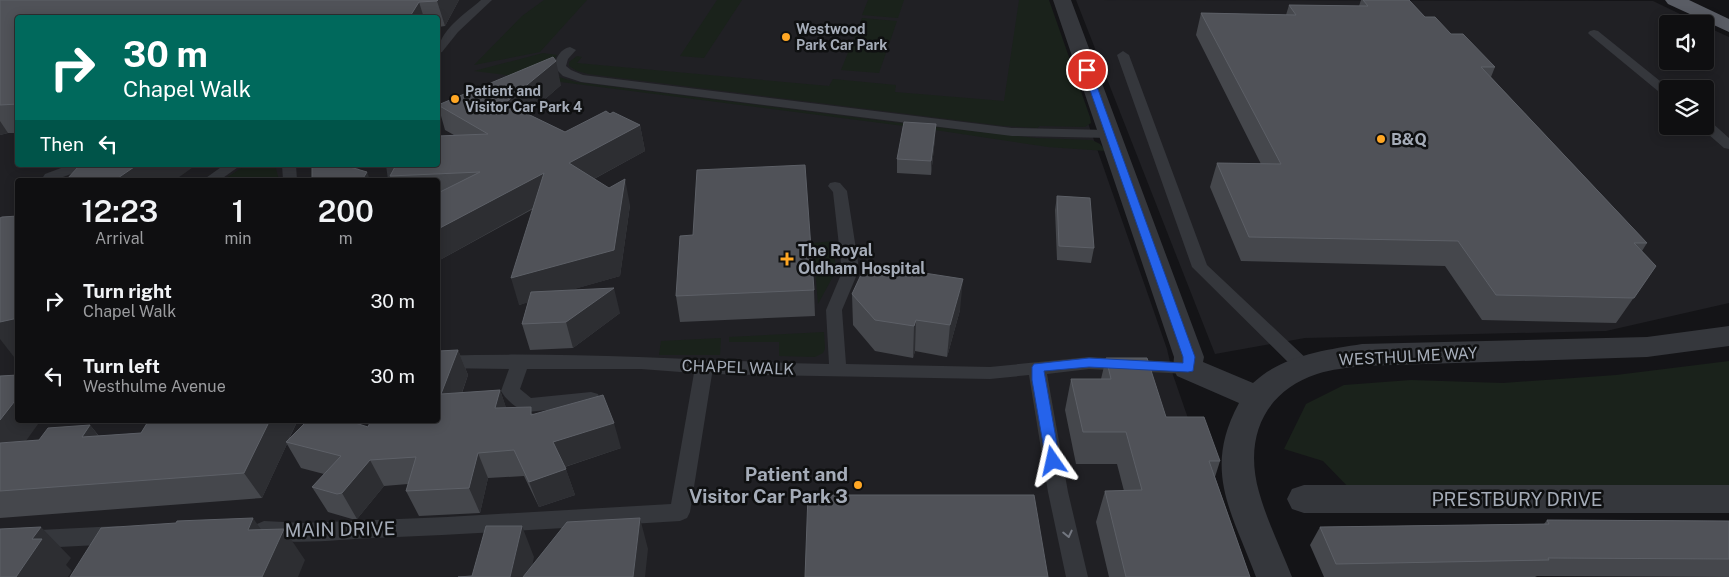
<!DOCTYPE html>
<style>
:root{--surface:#0f0f11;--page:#1d1d1f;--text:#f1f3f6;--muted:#9b9c9f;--line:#2f2f31}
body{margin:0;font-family:"Public Sans",sans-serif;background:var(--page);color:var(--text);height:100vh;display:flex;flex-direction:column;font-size:19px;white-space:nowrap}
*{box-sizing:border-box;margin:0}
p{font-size:16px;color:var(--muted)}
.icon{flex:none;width:28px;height:28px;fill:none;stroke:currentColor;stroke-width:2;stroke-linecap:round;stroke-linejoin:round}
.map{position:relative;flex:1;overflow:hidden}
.side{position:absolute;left:15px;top:178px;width:425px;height:245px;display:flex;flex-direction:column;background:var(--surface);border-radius:5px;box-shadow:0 2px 12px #0003,0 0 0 1px var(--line)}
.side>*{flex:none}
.banner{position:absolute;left:15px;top:15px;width:425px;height:152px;border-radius:5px;box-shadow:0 2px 12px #0003,0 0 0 1px var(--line);background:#00695c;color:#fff;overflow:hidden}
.tools{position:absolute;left:1659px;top:15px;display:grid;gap:10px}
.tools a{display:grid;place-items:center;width:55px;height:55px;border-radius:5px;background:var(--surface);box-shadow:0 2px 12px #0003,0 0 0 1px var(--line);font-size:25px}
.pin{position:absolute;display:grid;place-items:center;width:42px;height:42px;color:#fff;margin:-21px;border:2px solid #fff;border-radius:50%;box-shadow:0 1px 5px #0007}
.me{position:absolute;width:55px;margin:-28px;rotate:349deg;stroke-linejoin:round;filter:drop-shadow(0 0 4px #0008)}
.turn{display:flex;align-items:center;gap:18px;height:105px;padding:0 25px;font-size:22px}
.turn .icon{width:65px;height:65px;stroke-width:2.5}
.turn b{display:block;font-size:35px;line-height:42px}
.then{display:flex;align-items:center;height:48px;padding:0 25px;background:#0003;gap:10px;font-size:19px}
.eta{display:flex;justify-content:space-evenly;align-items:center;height:85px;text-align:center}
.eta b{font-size:30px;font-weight:600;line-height:35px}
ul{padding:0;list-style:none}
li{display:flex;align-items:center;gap:15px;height:75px;padding:0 25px}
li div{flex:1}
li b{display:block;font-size:19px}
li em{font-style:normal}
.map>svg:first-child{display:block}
</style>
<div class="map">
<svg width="1729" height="577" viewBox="0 0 1729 577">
<rect width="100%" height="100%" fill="#141417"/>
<!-- built -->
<path fill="#202024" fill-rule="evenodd" d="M0,0h1045l122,349 6,26 70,202h-1243zM18,18h420v147h-420zM18,180h420v240h-420z
M1076,0l577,1 48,23h-33v37h37v-35l24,11v266l-123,28 -301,7 -90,16zM1668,89h37v37h-37z"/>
<!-- green -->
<path fill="#1a221b" d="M544,0h43l-47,52 -66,13 48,-49z
M717,0h25l-38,58 -24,-2z
M868,0h36l-6,18 -36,-3z
M1019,0h30l41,117 1,6 -6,4 -45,-1 -3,2 -33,-2 -416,-52 -11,-3 -8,-5v-4l8,-6 5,1 -5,6 252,23 4,-7 63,6 -1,7 109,9z
M862,18l35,3 -18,52 -38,-3z
M543,53l14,2 -6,9 8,13 17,5 340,43 120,13 56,2 8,4 6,7 -58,-4 -113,-17 -461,-59z
M246,165h29l4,15h-56z
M833,241l3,30 -18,33 -5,-61z
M824,332l1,17 -2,4 -8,4 -36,-1v-14h-50v-5z
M721,338l-1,17h-61l2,-14z
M1729,361v129l-376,2 -30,-31 -39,-12 22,-45 38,-19 67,-5 92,3 113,-8z"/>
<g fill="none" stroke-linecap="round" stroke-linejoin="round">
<!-- service -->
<path fill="#35373c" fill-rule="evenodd" d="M481,0h11l-34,32 -16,20 -4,1c0,-22 27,-39 43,-53z
M1594,30l4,1 72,58h-2v8l-4,-1 -74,-61 -2,-2 2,-2z
M570,47l6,3 -8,9 -2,7 5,4 12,5 429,53 98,2 7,4 -7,4 -98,-2 -431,-54 -18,-6 -9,-9c2,-9 6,-18 16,-20z
M1123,51l6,4 78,210 103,97 3,5 -3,5 -6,1 -6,-1 -106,-105 -75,-212z
M1705,120l5,1 19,17v11l-5,-1 -24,-21 5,-1z
M69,165h20l-2,3 -32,12h-10l-2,-3 2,-3z
M224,165h17l-21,15h-17z
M282,165h14l1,15h-14z
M386,165h14l2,15h-14z
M835,182l5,1 7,8 11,71v10l-16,38 4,54 144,3 99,-10 105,6 3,5 -3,5 -6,1 -99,-5 -42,5 21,118 20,85h-22l-18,-85 -19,-117 -39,4 -278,-5 -22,138 -3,6 -7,3c-102,6 -204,13 -306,17 -33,1 -88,9 -117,-2l-3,-6 3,-6 7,-3 39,2 144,-6 224,-13 23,-131 -53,-4h-114l-7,20 11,9 60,-6 7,2 2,5 -2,5 -7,2 -64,6c-10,-3 -21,-12 -26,-21l8,-22 -71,-1v-12c130,-5 260,5 391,8l-3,-54 16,-38 -9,-80 -5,-6 2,-3z
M118,526l7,3 4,6 -4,6 -7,3 -118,6v-18z"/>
<!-- minor -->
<path fill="#35373c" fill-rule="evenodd" d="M1053,0h18l133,357 -1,5 50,21c28,-27 72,-33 109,-39l285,-7 82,-11v20l-82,11 -285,9c-15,2 -30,3 -45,8 -54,18 -73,65 -58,118 8,29 22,57 33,85h-36c-24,-65 -54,-106 -17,-174l-62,-27 -4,-8 1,-11z
M1304,485h425v28h-425l-12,-4 -5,-10 5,-10z"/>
<!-- trunk -->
<path fill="#595c64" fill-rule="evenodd" d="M1665,0h24l40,19v13l-61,-28z"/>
</g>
<!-- wall -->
<path fill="#45474c" d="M0,0h459l-14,26 -7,1v-9h-420v115h-10l-8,2z
M1361,0h48l16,17 26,17 44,33 -4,10 156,166 -5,8 14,15 -40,57 -134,-3 -37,-54 -204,-5 -31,-74 7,-24 44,1 -65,-129 5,-22 85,2 3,-10 70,1z
M561,85l-33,29 37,18 45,-18 30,11 5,26 -51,28 36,26 -10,71 -50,14 50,23 -47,35 -43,2 -8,-26 6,-22 -9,3 14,-96 -95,52v-81h-46l-2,-4 64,-41 -9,-5 -7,-25z
M935,138l-4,37 -34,-2v-14z
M1057,196l37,52 -3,15 -34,-3 -2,-50z
M693,235l121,55 1,26 -135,6 -4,-26z
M852,294l108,16 -13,47 -32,-6 -2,7 -38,-7 -22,-26z
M458,350l10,25 -6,18 38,-3 6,18 28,6 87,34 -56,19 10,28 -36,12 -15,-31 -36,2 -8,35 -61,3 -13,-25 2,-7 -24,2 -27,33h-5l-24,-7 -16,-25 12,-13 -23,-6 -14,-24 -25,54 -262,20v-142l26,65 13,-1 51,-15 9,11 42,-3 8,-13h149l-9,19 79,-12z
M1106,358l60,59 54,44 -5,16 35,100h-141l-13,-55 9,-31h19l-7,-27h-41l-11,-54 6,-31h30z
M1547,520l182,1v56l-192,-1 -2,1h-211l-14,-32 10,-18 224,-3z"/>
<!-- shaded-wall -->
<path fill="#2d2e32" d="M438,0h21l-14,26 -8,-25z
M419,2l5,16h-15z
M556,61l5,24 -49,43 -7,-25z
M0,121l8,12 -8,2z
M936,124l-1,14 -4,37v-14z
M640,125l5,26 -70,38 -6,-26z
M137,165h59l-21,15h-60z
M350,165h8l2,15 -10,-13z
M367,172l3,8h-8z
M544,173l7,25 -113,63v-32z
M625,179l5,26 -10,71 -101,29 -8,-27z
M963,279l-3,31 -13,47 3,-32z
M614,288l6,25 -47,35 -7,-26z
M0,295l18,23v38l-4,1 -14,-18z
M916,320l-1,31 -2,7 1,-32z
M458,350l10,25 -16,45 -11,-26z
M500,390l9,26 -14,-8z
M18,397v23h23l-36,50 -5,-6v-44z
M270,420h28l-11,22h-1l1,2 -25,54 -18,-25z
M614,423l7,25 -60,20 -8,-26z
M90,425l20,26 -28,-14z
M478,453l10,25 -8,35 -11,-25z
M370,460l14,26 -27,33 -15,-26z
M566,469l9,26 -36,12 -10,-25z
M253,518l22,31 9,-20 21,31 -7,17h-36l-14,-47z
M640,518l8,31 -3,28h-12z
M522,526l12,31 -4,20h-20z
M41,527l30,31 -5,7 6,6 -4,6h-52l16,-38z"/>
<!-- building -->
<path fill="#505258" stroke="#5d6067" d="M0,0h438l-1,1 -18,1 -10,16h-391v86l-18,1z
M1363,0h46l16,17h10l16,17h12l32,33h-14l166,176h-13l22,23 -22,32 -138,-3 -38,-54 -209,-4 -32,-74 64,1 -80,-151 95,2 -7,-10 79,1z
M553,57l3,4 -51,42 60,29 41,-21 4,3 3,-2 27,13 -71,38 40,25 16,-9 -11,71 -103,28 33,-105 -106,56v-36l42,-21 -90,4 6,-11h42v-29l50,-2 -50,-29z
M904,122l32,2 -5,37 -34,-2z
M80,165h57l-22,15h-49z
M312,165h38v2l17,5 -5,8h-52l2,-3z
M805,165l9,125 -138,6 4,-60 13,-1 4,-65z
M1057,196l33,2 4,50 -35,-2z
M18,216v102l-18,4v-104l2,-1z
M866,264l97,15 -13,46 -34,-5 -2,6 -39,-6 -23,-26z
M614,288l-48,34 -44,2 9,-32z
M458,350l-17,44 59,-4 -5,18 36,-1v8l72,-20 11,28 -61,19 13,27 -37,13 -15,-32 -36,3 -9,35 -63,3 10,-34 -46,3 -28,33 -5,1 -25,-7 29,-31 -55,-14 22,-22h38l22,7 3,-7h67v-69z
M1106,358h41l19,59h38l16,44h-11l41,116h-124l-21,-86 37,-1 -16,-58h-43l-12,-53h40z
M18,375v22l-18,23v-44z
M149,420h121l-26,53 -244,18v-48l39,-3 9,-12 42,-3 -8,12 59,-4z
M808,495h226l14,82h-243z
M253,518l-5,12 36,-1 -22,48h-192l31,-49 75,-5 1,-2z
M640,518l-7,59h-110l44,-55z
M1547,520l182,1v38l-181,-1 1,2 -213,4 -16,-37 229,-3z
M486,526h36l-12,51h-52l14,-1z
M41,527l-9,12h10l-26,38h-16v-48z"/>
<!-- one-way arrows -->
<defs><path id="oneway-chevron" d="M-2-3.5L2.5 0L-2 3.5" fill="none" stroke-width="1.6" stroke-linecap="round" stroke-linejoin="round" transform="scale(1.25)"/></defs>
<use stroke="#737780" href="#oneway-chevron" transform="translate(1068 534) rotate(77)"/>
<!-- route -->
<path fill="#2563eb" stroke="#184099" d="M1087,67l4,3 104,287 -2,14 -5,1 -99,-5 -45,4 16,90 -2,4 -5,2 -5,-2 -2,-4 -14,-81v-13l2,-3 55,-6 94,5v-6l-100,-287z"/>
<!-- markers -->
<g fill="#ffa724" stroke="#0f1011" stroke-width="2">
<circle cx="786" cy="37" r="5"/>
<circle cx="455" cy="99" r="5"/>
<circle cx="1381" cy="139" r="5"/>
<path d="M784.5 251.5h5v5h5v5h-5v5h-5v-5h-5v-5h5z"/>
<circle cx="858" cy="485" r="5"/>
</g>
<g text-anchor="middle" stroke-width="5" stroke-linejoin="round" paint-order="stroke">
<!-- far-poi labels -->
<g font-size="14" font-weight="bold" fill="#a5acb8" stroke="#0f1011" text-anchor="start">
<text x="796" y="34">Westwood<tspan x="796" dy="16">Park Car Park</tspan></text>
<text x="465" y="96">Patient and<tspan x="465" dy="16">Visitor Car Park 4</tspan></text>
</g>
<!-- poi labels -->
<g font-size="16" font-weight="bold" fill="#a5acb8" stroke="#0f1011" text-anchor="start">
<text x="1391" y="145">B&amp;Q</text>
<text x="798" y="256">The Royal<tspan x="798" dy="18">Oldham Hospital</tspan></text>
</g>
<!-- street labels -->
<g font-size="16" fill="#a5acb8" stroke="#0f1011">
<text transform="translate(1408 356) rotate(-3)" y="6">WESTHULME WAY</text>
<text transform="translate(738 367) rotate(2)" y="6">CHAPEL WALK</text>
</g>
<!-- near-poi labels -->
<g font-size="19" font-weight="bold" fill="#a5acb8" stroke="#0f1011" text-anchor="end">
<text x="848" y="481">Patient and<tspan x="848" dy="22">Visitor Car Park 3</tspan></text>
</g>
<!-- near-street labels -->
<g font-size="19" fill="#a5acb8" stroke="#0f1011">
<text x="1517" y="506">PRESTBURY DRIVE</text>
<text transform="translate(340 529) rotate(-1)" y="7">MAIN DRIVE</text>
</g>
</g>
</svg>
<div class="tools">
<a><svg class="icon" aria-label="sound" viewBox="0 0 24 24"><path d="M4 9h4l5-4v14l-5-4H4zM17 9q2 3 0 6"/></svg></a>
<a><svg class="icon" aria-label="layers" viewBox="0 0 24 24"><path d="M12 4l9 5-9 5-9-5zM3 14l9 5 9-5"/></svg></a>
</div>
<div class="pin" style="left:1087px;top:70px;background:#d93025"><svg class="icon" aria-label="arrive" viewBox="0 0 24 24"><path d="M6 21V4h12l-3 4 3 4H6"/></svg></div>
<svg class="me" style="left:1053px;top:461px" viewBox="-20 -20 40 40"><path d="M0-17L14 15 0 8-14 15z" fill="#2563eb" stroke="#fff" stroke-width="4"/></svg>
<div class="banner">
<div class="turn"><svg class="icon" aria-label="right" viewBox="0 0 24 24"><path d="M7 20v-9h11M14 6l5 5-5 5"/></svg><div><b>30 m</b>Chapel Walk</div></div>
<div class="then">Then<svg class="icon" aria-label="left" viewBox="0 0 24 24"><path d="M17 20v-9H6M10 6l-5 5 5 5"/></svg></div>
</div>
<section class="side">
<div class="eta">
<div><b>12:23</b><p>Arrival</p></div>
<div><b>1</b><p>min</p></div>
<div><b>200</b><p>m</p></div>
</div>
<ul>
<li><svg class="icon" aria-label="right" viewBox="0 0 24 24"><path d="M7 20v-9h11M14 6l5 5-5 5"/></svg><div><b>Turn right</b><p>Chapel Walk</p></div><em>30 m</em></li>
<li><svg class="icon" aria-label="left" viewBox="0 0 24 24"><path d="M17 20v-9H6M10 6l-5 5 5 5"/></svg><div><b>Turn left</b><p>Westhulme Avenue</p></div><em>30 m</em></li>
</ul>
</section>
</div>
